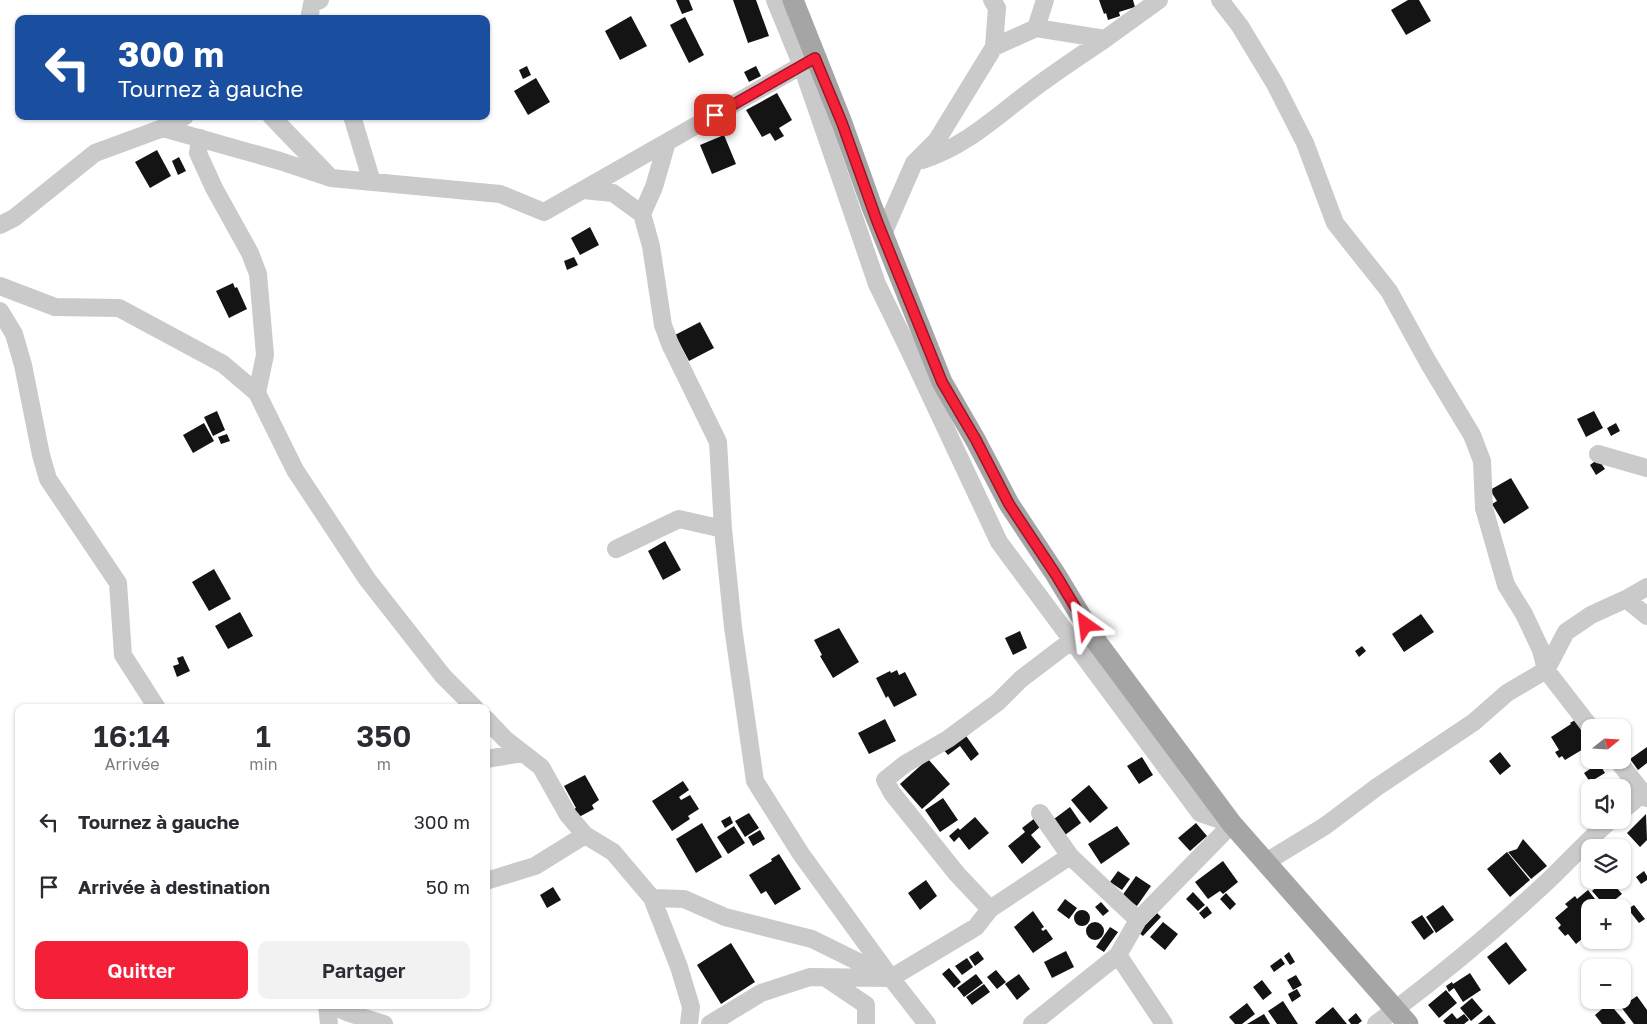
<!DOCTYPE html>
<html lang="fr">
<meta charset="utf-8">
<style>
:root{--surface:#fff;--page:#f2f2f3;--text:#2b2b33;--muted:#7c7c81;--accent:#f32038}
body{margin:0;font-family:"Golos Text",sans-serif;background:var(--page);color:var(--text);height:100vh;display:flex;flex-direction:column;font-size:19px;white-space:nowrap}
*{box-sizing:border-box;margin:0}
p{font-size:16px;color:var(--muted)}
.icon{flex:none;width:28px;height:28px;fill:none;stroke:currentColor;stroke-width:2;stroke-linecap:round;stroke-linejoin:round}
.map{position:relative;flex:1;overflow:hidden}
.drawer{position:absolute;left:15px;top:704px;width:475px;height:305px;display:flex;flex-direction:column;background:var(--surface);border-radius:10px;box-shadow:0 1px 4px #0004}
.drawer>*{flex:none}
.guide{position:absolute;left:15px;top:15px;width:475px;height:105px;border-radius:10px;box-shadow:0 1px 4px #0004;background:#1a4fa0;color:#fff;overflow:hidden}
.needle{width:32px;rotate:72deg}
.fabs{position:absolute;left:1581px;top:719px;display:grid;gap:10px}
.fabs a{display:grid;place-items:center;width:50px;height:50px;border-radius:10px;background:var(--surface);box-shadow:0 1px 4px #0004;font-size:25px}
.pin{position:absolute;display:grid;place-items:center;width:42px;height:42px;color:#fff;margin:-21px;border-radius:10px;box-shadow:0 2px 8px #0006}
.me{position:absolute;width:55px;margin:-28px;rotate:329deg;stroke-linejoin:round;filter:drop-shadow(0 0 4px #0008)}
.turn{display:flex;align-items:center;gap:18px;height:105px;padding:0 20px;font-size:22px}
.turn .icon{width:65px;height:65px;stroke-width:2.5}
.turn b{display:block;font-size:35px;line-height:42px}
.eta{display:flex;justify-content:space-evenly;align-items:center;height:85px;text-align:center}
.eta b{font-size:30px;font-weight:600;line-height:35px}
.primary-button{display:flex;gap:10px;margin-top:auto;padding:10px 20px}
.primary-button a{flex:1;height:58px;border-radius:10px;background:var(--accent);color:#fff;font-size:20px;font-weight:600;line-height:58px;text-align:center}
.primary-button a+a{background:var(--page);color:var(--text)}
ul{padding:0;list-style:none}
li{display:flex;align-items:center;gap:15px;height:65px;padding:0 20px}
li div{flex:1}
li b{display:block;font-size:19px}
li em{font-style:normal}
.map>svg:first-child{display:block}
</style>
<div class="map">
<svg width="1647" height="1024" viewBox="0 0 1647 1024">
<rect width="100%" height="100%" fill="#fff"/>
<!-- building -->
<path fill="#141414" d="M676,0h13l4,10 -11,4z
M733,0h23l13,36 -21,7z
M1099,0h34l2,7 -16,5 1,4 -12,4 -2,-7 -2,1z
M1408,0h11l12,21 -25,14 -15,-25z
M631,16l16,30 -27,14 -15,-29z
M685,17l19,38 -15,8 -19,-38z
M527,66l4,9 -8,4 -4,-9z
M756,66l5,10 -12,6 -5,-10z
M536,78l14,24 -22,13 -14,-24z
M777,93l15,27 -13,8 5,8 -9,5 -5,-8 -8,4 -16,-27z
M724,135l12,29 -24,10 -12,-29z
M157,150l14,26 -21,12 -15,-26z
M179,157l7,14 -8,4 -6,-14z
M590,227l9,18 -19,10 -9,-17z
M574,257l4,8 -11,5 -3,-9z
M233,283l2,5 2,-1 10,22 -18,9 -13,-27z
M700,322l14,26 -25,13 -14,-26z
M217,411l8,19 -12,6 -9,-19z
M1594,411l9,17 -17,9 -9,-18z
M204,423l10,18 -21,12 -10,-18z
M1616,423l4,8 -9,5 -4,-8z
M227,434l3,7 -9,3 -3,-7z
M1598,459l7,10 -9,6 -6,-10z
M1511,478l18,30 -25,16 -12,-20 5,-3 -7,-11z
M665,541l16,29 -18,10 -15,-29z
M214,569l17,30 -22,12 -17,-29z
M240,612l13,24 -25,13 -13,-23z
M1421,614l13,18 -30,20 -12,-18z
M839,628l20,34 -26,16 -13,-22 2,-1 -8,-15z
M1020,631l7,17 -14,7 -8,-17z
M1362,646l4,5 -7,6 -4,-6z
M183,656l7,15 -13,6 -4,-11 6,-2 -2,-6z
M897,670l2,5 6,-3 12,23 -23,12 -6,-11 -2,2 -10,-20 14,-7 1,2z
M885,719l11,22 -27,13 -11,-21z
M1575,720l15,25 -25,15 -3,-4 -3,2 -4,-6 4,-2 -8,-13 20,-13 -1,-1z
M964,733l15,21 -8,7 -11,-15 -12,9 -5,-6z
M1647,747v16l-9,7 -8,-11z
M1500,752l11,14 -11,9 -11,-14z
M1142,757l11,18 -14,9 -12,-18z
M928,759l22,25 -28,25 -22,-25z
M1599,763l6,10 -15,9 -6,-9z
M585,775l14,25 -7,5 2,4 -17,9 -5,-8 4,-2 -12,-22z
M683,781l6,9 -10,7 2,3 9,-5 9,14 -11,7 2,3 -18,12 -20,-30z
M1089,785l19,23 -18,15 -19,-23z
M943,798l15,22 -18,12 -15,-22z
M1070,807l11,16 -16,12 -11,-16z
M749,813l10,15 -14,9 -10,-16z
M1646,814l1,26 -7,7 -13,-14z
M730,816l3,7 -8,5 -4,-7z
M975,817l14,16 -20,17 -10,-13 -5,5 -5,-6 9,-8 2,2z
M1035,818l6,8 -10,9 10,12 -19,17 -14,-18 17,-14 -3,-4z
M702,823l20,34 -26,16 -20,-34z
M1196,823l11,13 -17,15 -12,-13z
M734,826l11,17 -17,11 -11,-17z
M1117,826l13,18 -29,20 -13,-20z
M760,830l5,9 -12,7 -5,-9z
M1523,839l24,27 -16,13 -23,-27 9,-3z
M1507,852l23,28 -20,17 -23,-28z
M779,854l22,35 -26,16 -9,-14 -5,3 -12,-19 23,-14 -1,-2z
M1223,861l15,21 -15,12 -3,-3 -12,8 -13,-17z
M1118,871l12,8 -8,11 -12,-8z
M1644,871l3,5v4l-6,4 -5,-7z
M1136,876l15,10 -14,20 -15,-10z
M926,880l11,16 -17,14 -12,-17z
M1605,880h5l12,14 -16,13 -14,-16z
M553,887l8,13 -14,8 -7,-13z
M1588,890l14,18h-12v24l-14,12 -8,-10 -3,2 -7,-8 3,-3 -6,-7 13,-11 -3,-3 10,-8 2,3z
M1193,892l12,13 -7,6 -12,-12z
M1226,893l10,11 -6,6 -10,-11z
M1065,899l12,9 -8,11 -12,-9z
M1101,902l8,9 -6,5 -8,-9z
M1443,905l11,15 -18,13 -10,-16z
M1634,905l11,14 -6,4 -11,-14z
M1207,906l5,7 -8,6 -5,-6z
M1074 918a8 8 0 1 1 16 0a8 8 0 1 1-16 0Z
M1033,911l11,16 -3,2 2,2 3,-2 7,10 -20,14 -19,-26z
M1157,913l4,4 -18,19 -5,-4z
M1422,915l12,17 -10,8 -13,-18z
M1163,922l15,12 -13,16 -15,-13z
M1086 931a9 9 0 1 1 18 0a9 9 0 1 1-18 0Z
M1110,927l8,5 -14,20 -8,-5z
M1506,942l21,28 -18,15 -22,-28z
M731,943l24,39 -34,22 -24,-39z
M978,951l6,8 -9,7 -6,-9z
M1066,951l8,16 -22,11 -8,-16z
M1289,952l6,10 -5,3 -6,-9z
M967,958l6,9 -11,8 -7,-9z
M1281,958l4,6 -11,8 -4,-6z
M949,968l12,14 -7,6 -12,-14z
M996,970l10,12 -9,7 -10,-12z
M1470,973l11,17 -18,12 -9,-14 -5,4 -3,-6 6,-4 1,2z
M976,974l7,9 -19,14 -7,-9z
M1019,974l11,15 -13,11 -12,-16z
M1296,975l6,10 -9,5 -6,-10z
M1262,980l10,13 -9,7 -10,-13z
M984,984l6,8 -18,13 -6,-8z
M1297,989l4,7 -9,6 -4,-8z
M1446,990l11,13 -18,15 -11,-13z
M1637,996l10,14v14h-13l-13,-17z
M1472,998l11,13 -12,10 -11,-13z
M1283,1001l15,23h-21l-9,-13z
M1247,1003l8,11 -13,10h-7l-6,-7z
M1609,1003l17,20 -2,1h-22l-7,-9z
M1333,1007l14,17h-31l-1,-2z
M1356,1013l6,8 -4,3h-7l-3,-4z
M1452,1013l5,6 7,-5 5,6 -5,4h-18l-3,-3z
M1264,1014l6,10h-23z
M1489,1015l7,9h-18z"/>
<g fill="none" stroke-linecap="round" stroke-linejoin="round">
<!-- minor -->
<path stroke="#cacaca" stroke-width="18" d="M775,0l27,66 75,218 32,66 90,192 201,271 32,11 -94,96 -20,35 -86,69
M992,0l5,8 -3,39
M1220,0l20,26 35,58 30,59 30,80 54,68 39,71 44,73 10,26 2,47 22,77 18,29 17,36 5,20 45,58
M309,19l3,-15 8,-4
M1036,28l9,-28
M271,116l58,60
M352,116l20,66
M163,128l117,33 51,17 169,16 44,18 267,-152
M200,138l-2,15 16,35 36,65 8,21 7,81 -8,38 38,77 72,109 76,97 32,32
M667,142l-13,45 -12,27 9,32 12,79 7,19 48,98 5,87 10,98 22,154 46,73 90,124
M922,160c41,-12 74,-43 107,-68 25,-19 51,-36 76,-53
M583,190l30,3 29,21
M0,225l14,-7 81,-65 68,-25 22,-12
M883,234l31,-71 23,-23 57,-93 42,-19 69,11 54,-39
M0,286l55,21 64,1 104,56 34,29
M0,311l14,23 9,31 18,90 7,24 70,104 5,72 34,53
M1598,454l49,14
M616,549l63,-30 44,10
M1626,599l21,17
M486,719l19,20 36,28 27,48 17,20 28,17 39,46 27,69 12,40 -2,17
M486,759l37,-6
M1617,760l30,38
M1622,811l21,-18
M1040,813l30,43 -80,53 -33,-35 -65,-81 -7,-13 20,-16 43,-25 50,-37 23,-23 50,-38
M1070,856l68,64
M1266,862l59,-36 52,-39 97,-65 33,-29 39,-23 20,-38 25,-17 35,-16 21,-12
M486,881l49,-15 50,-31
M652,898l32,1 41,18 87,22 79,39 36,46
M1118,955l46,69
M826,978l40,27v19
M327,1005l2,19
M331,1005l18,8 35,11
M710,1024l51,-31 49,-16 81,1 85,-51 14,-18
M1376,1024c56,-42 110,-86 161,-133 26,-23 48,-49 74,-71"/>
<!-- major -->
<path stroke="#a5a5a5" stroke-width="21" d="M793,0l49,123 30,84 70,175 34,59 33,63 47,71 40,66 136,183 176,200"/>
</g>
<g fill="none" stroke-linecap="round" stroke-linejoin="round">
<!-- route casing -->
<g stroke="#9e1524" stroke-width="12">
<path id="route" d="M715,115l100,-57 27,65 35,98 65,161 34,58 33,64 47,71 30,50"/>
</g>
<!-- route -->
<use href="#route" stroke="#f32038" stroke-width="9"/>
</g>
</svg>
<div class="fabs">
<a><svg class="needle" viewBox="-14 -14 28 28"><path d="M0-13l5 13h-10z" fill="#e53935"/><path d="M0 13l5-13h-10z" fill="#7c7c81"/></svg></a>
<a><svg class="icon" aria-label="sound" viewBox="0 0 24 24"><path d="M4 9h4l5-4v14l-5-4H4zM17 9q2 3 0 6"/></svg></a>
<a><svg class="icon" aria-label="layers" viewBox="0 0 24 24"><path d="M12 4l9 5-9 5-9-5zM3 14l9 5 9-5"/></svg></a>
<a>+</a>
<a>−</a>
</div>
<div class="pin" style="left:715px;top:115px;background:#d93025"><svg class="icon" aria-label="arrive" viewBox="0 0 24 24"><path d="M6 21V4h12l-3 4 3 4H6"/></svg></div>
<svg class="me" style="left:1086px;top:625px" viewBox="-20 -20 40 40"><path d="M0-17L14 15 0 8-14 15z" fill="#f32038" stroke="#fff" stroke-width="4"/></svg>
<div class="guide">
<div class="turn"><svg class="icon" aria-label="left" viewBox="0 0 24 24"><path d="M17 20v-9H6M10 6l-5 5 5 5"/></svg><div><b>300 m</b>Tournez à gauche</div></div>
</div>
<section class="drawer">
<div class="eta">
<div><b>16:14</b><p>Arrivée</p></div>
<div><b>1</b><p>min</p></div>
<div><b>350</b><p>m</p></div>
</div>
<ul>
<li><svg class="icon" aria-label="left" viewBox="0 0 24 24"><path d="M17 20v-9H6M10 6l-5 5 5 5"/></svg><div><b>Tournez à gauche</b></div><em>300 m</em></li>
<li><svg class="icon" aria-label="arrive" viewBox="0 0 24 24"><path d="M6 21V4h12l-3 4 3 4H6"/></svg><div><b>Arrivée à destination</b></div><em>50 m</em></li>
</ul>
<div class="primary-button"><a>Quitter</a><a>Partager</a></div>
</section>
</div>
